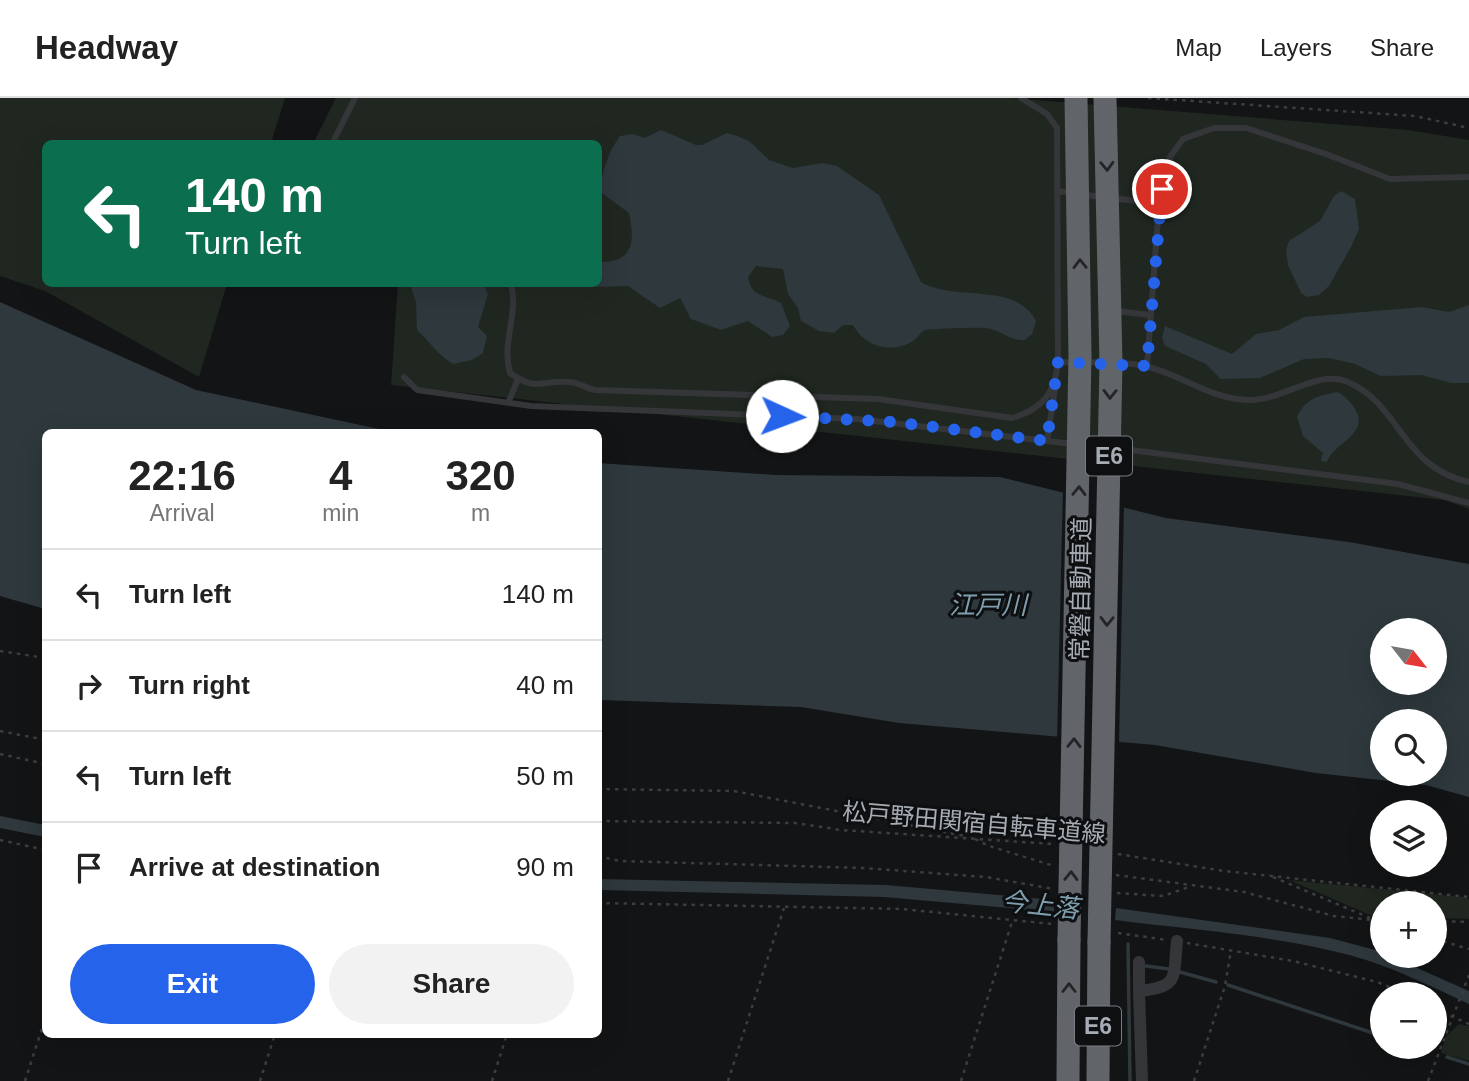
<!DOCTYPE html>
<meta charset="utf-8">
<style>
:root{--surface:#fff;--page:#f2f2f2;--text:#222;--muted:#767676;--line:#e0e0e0;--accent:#2563eb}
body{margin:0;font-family:Helvetica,"Noto Sans JP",sans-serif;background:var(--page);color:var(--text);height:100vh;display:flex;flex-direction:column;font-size:26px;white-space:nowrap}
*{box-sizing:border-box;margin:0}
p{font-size:23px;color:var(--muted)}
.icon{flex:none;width:38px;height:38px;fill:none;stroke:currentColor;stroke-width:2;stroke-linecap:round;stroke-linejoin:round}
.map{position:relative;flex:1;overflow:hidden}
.drawer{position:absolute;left:42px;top:331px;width:560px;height:609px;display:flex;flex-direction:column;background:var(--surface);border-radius:10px;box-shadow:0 7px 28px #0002}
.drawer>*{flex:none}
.guide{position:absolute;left:42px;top:42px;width:560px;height:147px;border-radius:10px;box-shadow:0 7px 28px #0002;background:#0b6e4f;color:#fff;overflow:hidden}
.needle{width:46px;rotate:121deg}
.fabs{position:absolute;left:1370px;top:520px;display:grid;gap:14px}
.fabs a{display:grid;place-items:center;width:77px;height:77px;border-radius:50%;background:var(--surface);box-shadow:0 7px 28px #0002;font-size:35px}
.pin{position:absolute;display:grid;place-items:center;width:60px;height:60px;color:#fff;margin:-30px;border:4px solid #fff;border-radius:50%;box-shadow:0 2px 7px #0007}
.me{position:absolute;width:77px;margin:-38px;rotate:92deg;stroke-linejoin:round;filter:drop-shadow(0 0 5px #0008)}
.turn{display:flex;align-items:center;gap:24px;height:147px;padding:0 28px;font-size:32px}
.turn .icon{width:91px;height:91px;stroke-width:2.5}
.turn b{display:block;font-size:49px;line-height:60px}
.eta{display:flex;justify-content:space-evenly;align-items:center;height:119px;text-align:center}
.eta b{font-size:42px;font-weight:700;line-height:49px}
.cta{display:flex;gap:14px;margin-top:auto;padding:14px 28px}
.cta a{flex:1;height:80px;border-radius:42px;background:var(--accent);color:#fff;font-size:28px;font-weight:700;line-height:80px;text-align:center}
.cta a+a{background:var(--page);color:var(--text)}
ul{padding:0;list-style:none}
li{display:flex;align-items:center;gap:21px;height:91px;padding:0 28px;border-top:2px solid var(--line)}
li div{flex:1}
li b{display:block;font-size:26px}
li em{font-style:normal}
header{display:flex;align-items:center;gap:42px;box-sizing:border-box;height:98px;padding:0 35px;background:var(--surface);border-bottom:2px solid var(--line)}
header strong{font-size:33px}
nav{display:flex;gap:38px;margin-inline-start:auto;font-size:24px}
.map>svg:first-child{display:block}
</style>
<header>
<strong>Headway</strong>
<nav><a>Map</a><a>Layers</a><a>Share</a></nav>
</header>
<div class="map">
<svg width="1469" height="983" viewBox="0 0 1469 983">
<rect width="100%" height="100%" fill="#131415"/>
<!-- green -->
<path fill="#202720" d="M0,0h285l-14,45 -225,1v140h181l-28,93 -154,-86 -45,-15z
M336,0h674l398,32 61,10v369l-25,-9 -1053,-115 7,-101h200v-140h-285z
M1289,782l174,17 6,2v20l-34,-1v-15h-53v14l-12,-2z
M1459,926l10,2v35l-28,-8 5,-17z"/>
<!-- water -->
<path fill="#2e383d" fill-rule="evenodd" d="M661,32l35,15h6l25,-12 10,3 12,5 20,19 24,8 29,-5 15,3 42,29 42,87c33,20 94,-1 115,39l-4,13 -7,6c-16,1 -25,-11 -40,-12 -6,-1 -57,1 -60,2 -5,2 -7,8 -12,11 -22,14 -49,5 -60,-16h-10l-9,8 -15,-2 -18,-10 -3,-13 -10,-14 -5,-25 -27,-3 -8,11c3,20 17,18 33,26l9,23 -7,9 -11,2 -24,-16 -27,9 -30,-11 -11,-21 -20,10 -32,-22 -32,1 -12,-3h14l1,-22c35,1 36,-21 30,-49l-27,-20c-2,-20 6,-40 18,-57l12,-2 13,4z
M1341,93l14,8 4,30 -8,18 -22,39 -10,9 -12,2 -6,-4 -13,-28 -2,-15 3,-9 31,-20 14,-25z
M410,186h74l4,10 -10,33 9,9 -4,17 -11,7 -19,4c-14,-8 -24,-23 -36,-34l-1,-28z
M0,204l196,88 197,42h-347l-1,177 -45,-13z
M1469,207v78h-17l-31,-8 -40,1 -26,-12 -26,-6 -25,1 -44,19 -39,1 -15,-15 -41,-18 -3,-8 3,-12 67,28 24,-20 23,-4 25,-13 118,-10 27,5z
M1338,294c7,4 11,9 16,15 18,27 -21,36 -27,55l-6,-1 2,-8 -20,-17 -6,-19c8,-18 22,-22 41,-25z
M598,365l178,12 224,2 166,41 183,24 120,22v233l-43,-12 -110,-12 -161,-28 -256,-22 -98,-16 -202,-7zM1382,532h53v52h-53zM1382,623h53v53h-53z
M0,718l45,9v12l-45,-9z
M599,781l287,6 168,15v12l-170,-15 -285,-7z
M1116,810l214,30 49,13 90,40v13c-39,-18 -78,-38 -120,-49 -75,-20 -156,-25 -234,-35z"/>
<!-- pier -->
<path fill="#131415" d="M1063,391l61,15 -5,242 -62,-4z"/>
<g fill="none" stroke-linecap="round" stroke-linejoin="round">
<!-- stream -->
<path stroke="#2e383d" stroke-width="3.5" d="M1128,846l2,137
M1146,868l23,3
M1180,874l36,10
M1228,887l154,51
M1413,948l15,5
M1447,959l22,7"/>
<!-- path -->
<path stroke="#3b3d40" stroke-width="2.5" stroke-dasharray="3.5 5" stroke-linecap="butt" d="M1148,0l267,18 54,12
M0,553l46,7
M0,633l46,9
M0,656l46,10
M598,691l136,2 231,45
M598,723l198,2 45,7 212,14
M975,741l14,7 65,20
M0,742l46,10
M1118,756l106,17 245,26
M598,758l22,5 244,7 122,9 68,12
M1116,777l128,17 90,24 48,5
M1273,779l109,46
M1117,795l46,3 26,-9
M598,805l304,6 150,15
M1435,823l34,1
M1118,835l49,7
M1435,841l34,10
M1187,845l106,18 84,21 31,12
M1435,911l34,15
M25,983l21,-65
M260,983l15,-47
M492,983l15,-47
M728,983l56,-173
M961,983l52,-162
M1194,983l31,-95 6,-36
M1428,983l41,-106"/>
<!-- service -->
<path stroke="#35363a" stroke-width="6" d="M332,46l23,-46
M1057,93l44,6
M1112,100l47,6
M511,186c8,30 -10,59 -1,89 28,20 32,6 59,9 9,0 17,6 26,8l283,9 134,19c31,-9 43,-25 46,-56l-1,-234 -10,-14 -26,-16
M1115,213l36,4
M1058,264c29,1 63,-2 91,5 34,9 66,34 101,33 34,0 67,-31 98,-18 53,23 54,86 121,100
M1147,268l12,-162 11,-47 13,-18 31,-11h32l80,26 64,25 79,-2
M404,279l13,13 114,16 326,13 190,22
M1055,290l-8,53 26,3
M508,305l10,-24
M1115,350l283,36 71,19"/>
<!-- minor -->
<path stroke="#35363a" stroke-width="12" d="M1139,893v-29
M1142,983l-3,-90c41,-4 34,-13 38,-50"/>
<!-- motorway -->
<path stroke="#61656a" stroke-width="23" d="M1068,983l1,-141
M1098,983l1,-139"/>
<!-- motorway-bridge -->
<path stroke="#61656a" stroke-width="23" d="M1069,842l11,-585 -4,-257
M1099,844l12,-579 -6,-265"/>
</g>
<!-- one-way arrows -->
<defs><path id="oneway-chevron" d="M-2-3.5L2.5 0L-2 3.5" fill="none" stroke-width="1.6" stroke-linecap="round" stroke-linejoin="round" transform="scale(1.75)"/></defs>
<g stroke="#232426">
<use href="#oneway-chevron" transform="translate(1107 68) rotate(88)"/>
<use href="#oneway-chevron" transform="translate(1080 166) rotate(-91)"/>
<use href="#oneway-chevron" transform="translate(1110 296) rotate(91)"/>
<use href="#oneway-chevron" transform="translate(1079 393) rotate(-89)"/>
<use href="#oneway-chevron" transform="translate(1107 523) rotate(91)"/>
<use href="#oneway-chevron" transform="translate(1074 645) rotate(-89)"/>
<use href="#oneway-chevron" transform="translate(1071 778) rotate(-89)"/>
<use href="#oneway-chevron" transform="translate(1069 890) rotate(-90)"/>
</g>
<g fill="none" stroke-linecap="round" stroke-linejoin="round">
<!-- route -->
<path stroke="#2563eb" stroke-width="12" stroke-dasharray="0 21.6" d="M782,318l112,6 153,19 11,-79 89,4 15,-177"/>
</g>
<g text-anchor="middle" stroke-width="6" stroke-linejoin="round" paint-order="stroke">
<!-- shield labels -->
<g fill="#0e0f10" stroke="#787d83" stroke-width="2">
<rect x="1086" y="338.5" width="46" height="39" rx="5"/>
<rect x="1075" y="908.5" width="46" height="39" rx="5"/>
</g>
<g font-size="23" font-weight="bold" fill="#a6acb4">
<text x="1109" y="366">E6</text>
<text x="1098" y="936">E6</text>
</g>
<!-- street labels -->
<g font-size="24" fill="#a6acb4" stroke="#0e0f10">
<text transform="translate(1081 491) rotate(-89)" y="8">常磐自動車道</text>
<text transform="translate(974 725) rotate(5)" y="8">松戸野田関宿自転車道線</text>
</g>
<!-- water labels -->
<g font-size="26" font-style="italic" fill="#7f9ead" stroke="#0e0f10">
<text x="988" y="516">江戸川</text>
<text transform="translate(1040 807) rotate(6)" y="9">今上落</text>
</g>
</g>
</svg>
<div class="fabs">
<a><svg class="needle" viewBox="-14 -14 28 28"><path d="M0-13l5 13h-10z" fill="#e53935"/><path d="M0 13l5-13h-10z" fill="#767676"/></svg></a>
<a><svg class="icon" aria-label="search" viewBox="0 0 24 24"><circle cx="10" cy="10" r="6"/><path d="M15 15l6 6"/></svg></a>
<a><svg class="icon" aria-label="layers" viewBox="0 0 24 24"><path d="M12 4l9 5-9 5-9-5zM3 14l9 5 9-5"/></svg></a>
<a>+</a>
<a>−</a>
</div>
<div class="pin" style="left:1162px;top:91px;background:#d93025"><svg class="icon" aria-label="arrive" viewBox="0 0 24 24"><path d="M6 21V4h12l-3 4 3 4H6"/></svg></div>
<svg class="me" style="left:782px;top:318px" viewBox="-20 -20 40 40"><circle r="19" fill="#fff"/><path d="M0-13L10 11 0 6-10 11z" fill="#2563eb"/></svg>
<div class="guide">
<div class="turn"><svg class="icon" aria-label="left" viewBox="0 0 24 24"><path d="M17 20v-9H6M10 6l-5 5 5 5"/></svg><div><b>140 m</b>Turn left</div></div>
</div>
<section class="drawer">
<div class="eta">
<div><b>22:16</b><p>Arrival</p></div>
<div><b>4</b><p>min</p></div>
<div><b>320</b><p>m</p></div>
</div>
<ul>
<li><svg class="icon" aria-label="left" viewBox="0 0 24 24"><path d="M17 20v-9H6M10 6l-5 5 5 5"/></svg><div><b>Turn left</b></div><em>140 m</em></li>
<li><svg class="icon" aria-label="right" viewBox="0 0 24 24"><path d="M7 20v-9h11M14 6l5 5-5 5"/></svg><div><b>Turn right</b></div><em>40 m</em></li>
<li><svg class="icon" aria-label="left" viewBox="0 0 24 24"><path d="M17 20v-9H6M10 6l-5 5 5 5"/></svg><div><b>Turn left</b></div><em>50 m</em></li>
<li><svg class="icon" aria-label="arrive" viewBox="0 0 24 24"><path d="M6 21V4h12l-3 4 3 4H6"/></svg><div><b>Arrive at destination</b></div><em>90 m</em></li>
</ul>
<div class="cta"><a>Exit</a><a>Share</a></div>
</section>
</div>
